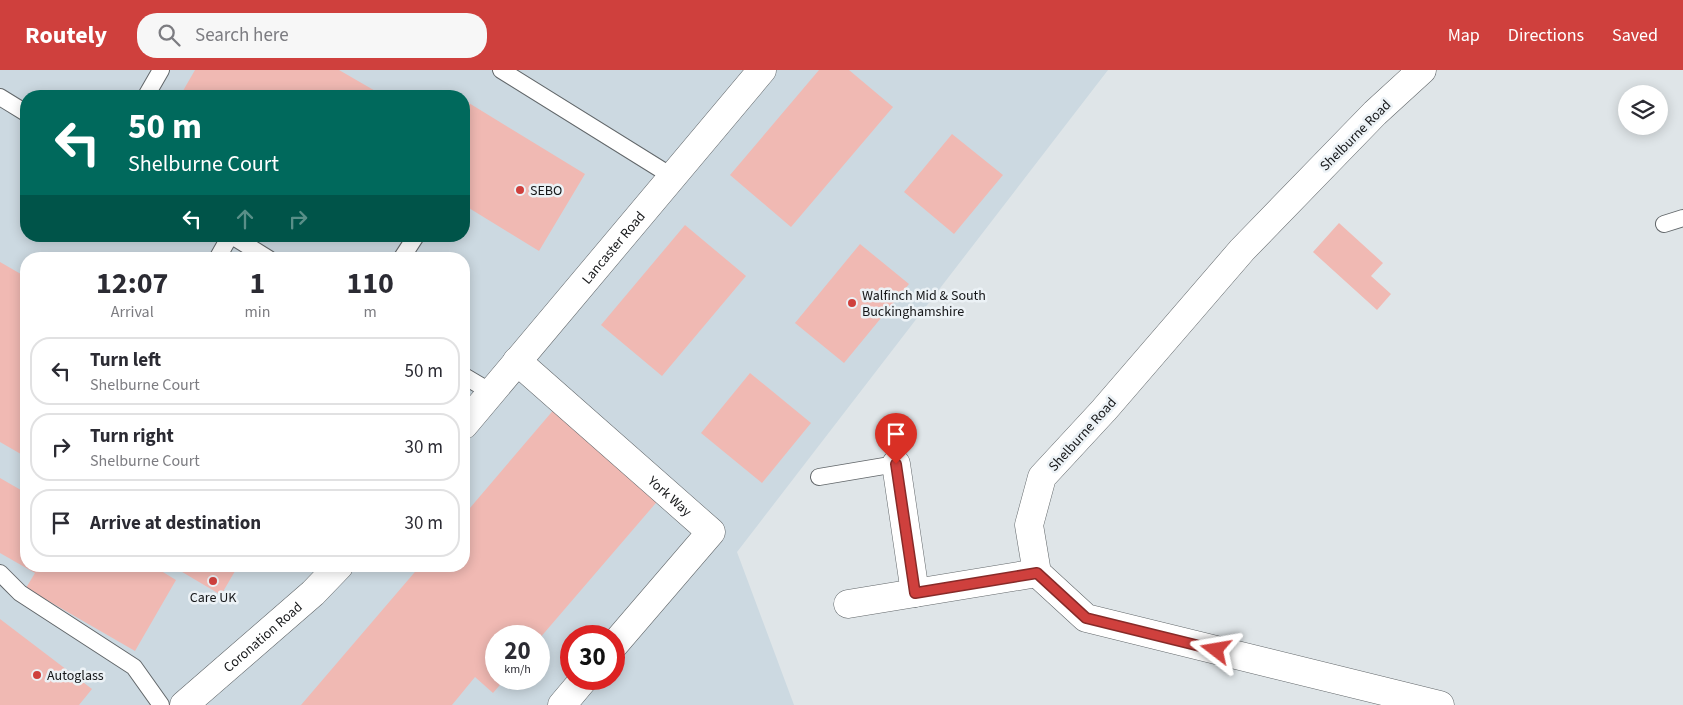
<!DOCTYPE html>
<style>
:root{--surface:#fff;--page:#f7f7f7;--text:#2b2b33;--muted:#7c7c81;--line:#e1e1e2;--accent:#cf403d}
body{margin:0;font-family:"Source Sans 3",sans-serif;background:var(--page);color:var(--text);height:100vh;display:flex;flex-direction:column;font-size:19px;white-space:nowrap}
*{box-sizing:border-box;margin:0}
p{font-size:16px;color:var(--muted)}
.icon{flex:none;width:28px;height:28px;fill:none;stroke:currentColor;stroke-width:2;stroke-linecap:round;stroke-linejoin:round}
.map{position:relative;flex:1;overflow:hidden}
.side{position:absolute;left:20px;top:182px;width:450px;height:320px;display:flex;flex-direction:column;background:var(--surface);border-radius:20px;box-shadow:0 2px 12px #0003}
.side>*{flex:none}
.guide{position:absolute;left:20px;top:20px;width:450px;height:152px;border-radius:20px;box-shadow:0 2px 12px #0003;background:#00695c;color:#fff;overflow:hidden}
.controls{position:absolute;left:1618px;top:15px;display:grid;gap:10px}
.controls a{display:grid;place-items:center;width:50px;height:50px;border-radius:50%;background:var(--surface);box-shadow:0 2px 12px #0003;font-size:25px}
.speed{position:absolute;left:485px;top:555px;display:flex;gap:10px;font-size:25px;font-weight:700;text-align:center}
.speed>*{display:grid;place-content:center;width:65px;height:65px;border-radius:50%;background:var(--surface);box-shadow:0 2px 12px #0003;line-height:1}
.speed small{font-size:12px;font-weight:400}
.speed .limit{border:8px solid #d22;background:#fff;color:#111}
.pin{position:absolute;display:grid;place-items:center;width:42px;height:42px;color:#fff;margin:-51px -21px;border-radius:50% 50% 50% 0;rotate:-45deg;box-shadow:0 0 5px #0007}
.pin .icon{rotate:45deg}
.me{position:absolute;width:55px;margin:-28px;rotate:284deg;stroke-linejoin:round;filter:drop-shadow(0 0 4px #0008)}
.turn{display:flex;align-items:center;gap:18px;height:105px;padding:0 25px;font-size:22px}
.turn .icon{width:65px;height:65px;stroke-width:2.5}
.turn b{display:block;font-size:35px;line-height:42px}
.lanes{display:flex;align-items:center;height:48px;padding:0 25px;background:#0003;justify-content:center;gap:25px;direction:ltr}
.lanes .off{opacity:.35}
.eta{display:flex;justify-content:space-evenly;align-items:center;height:85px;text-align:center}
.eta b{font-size:30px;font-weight:700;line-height:35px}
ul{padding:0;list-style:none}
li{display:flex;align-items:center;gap:15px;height:68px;margin:0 10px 8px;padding:0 15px;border:2px solid var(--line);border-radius:20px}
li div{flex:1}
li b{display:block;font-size:19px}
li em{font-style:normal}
header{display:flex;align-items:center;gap:30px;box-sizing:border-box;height:70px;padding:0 25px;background:var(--accent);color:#fff}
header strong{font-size:24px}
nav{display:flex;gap:28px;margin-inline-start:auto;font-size:18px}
.search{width:350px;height:45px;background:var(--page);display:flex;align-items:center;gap:12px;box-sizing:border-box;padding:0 18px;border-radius:20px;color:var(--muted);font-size:19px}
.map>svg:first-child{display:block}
</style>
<header>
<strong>Routely</strong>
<div class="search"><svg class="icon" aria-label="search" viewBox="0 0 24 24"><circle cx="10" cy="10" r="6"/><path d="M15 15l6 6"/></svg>Search here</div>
<nav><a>Map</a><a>Directions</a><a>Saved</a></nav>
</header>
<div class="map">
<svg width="1683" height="635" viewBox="0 0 1683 635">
<rect width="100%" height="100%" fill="#dfe5e8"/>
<!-- built -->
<path fill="#ccd9e1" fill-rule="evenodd" d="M0,0h1108l-371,482 57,153h-794zM26,26h438v140h-438zM26,189h438v307h-438zM496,566h43v43h-43zM571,566h43v43h-43z"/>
<!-- building -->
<path fill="#f0b9b3" d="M195,0h144l45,26h-204z
M819,0h30l44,37 -102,120 -61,-52z
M464,30l121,74 -46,77 -75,-46z
M952,64l51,41 -49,59 -50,-42z
M1339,153l44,40 -12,13 20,18 -14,16 -64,-58z
M685,155l61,51 -84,100 -61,-51z
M860,174l49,40 -65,79 -49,-40z
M0,192l26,15v180l-26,-15z
M750,303l61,50 -49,60 -61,-50z
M556,337l105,90 -122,142v-3h-43v43h9l-12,14 -18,-16 -23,28h-151l119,-139h44v-51z
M0,408l26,15v73h127l23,14 -41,71 -109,-63 9,-15 -35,-20z
M172,496h66l-17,29z
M0,549l92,70 -13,16h-79z"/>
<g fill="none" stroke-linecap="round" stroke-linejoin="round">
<!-- lane casing -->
<g stroke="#62676a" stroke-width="18">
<path id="lane" d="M501,0l172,107
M146,26l15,-26
M0,27l26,16
M1664,154l19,-6
M232,166l37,23
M217,189l13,-23
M401,189l15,-23
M464,306l27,16
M819,407l77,-13
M0,503l20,20 114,74 27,38"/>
</g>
<!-- street casing -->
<g stroke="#62676a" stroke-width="29">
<g id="street">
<path d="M1422,0l-47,43 -133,137 -138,160 -62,67 -13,48 8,48 49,45 354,87"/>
<path id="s1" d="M517,291l194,171 -97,113"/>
<path d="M896,394l19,129"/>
<path d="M848,534l189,-31"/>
<path d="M562,635l22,-26"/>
</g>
</g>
<!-- secondary casing -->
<g stroke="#62676a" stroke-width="29">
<g id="secondary">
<path id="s2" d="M464,355l298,-355"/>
<path id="s3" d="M184,635l129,-112 26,-27"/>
</g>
</g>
<!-- lane -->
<use href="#lane" stroke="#fff" stroke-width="16"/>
<!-- street -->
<use href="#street" stroke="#fff" stroke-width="28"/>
<!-- secondary -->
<use href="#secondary" stroke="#fff" stroke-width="28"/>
</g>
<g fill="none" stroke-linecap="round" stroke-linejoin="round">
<!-- route casing -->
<g stroke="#872a28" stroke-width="12">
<path id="route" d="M896,394l19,129 122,-20 49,45 130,32"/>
</g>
<!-- route -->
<use href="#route" stroke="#cf403d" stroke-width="9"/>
</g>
<!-- markers -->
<g fill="#cf403d" stroke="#ecf2f6" stroke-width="2">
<circle cx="520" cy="120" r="5"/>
<circle cx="852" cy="233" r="5"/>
<circle cx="213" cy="511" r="5"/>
<circle cx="37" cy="605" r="5"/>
</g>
<g text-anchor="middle" stroke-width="5" stroke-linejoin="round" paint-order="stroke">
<!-- street labels -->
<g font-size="14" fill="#161719" stroke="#ecf2f6">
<text transform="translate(1355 65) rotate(-45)" y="5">Shelburne Road</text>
<text dy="5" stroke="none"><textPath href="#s2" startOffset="232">Lancaster Road</textPath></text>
<text transform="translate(1082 364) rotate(-48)" y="5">Shelburne Road</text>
<text dy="5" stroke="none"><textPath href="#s1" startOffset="204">York Way</textPath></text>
<text dy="5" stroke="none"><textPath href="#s3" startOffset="104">Coronation Road</textPath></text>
</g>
<!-- poi labels -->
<g font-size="14" fill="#161719" stroke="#ecf2f6" text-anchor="start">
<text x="530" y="125">SEBO</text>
<text x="862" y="230">Walfinch Mid &amp; South<tspan x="862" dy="16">Buckinghamshire</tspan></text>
<text x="213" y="532" text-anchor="middle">Care UK</text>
<text x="47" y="610">Autoglass</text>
</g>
</g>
</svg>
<div class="controls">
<a><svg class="icon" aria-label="layers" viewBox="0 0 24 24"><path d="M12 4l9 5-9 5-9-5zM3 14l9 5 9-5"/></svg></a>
</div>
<div class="speed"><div>20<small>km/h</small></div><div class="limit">30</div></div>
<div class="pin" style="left:896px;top:394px;background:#d93025"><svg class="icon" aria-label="arrive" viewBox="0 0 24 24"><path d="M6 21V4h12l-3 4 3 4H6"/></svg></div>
<svg class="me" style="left:1216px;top:580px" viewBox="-20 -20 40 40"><path d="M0-17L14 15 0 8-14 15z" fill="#cf403d" stroke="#fff" stroke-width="4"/></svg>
<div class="guide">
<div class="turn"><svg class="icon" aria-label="left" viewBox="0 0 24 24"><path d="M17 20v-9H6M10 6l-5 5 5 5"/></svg><div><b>50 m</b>Shelburne Court</div></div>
<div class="lanes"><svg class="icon" aria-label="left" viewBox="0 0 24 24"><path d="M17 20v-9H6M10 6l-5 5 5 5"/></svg><svg class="icon off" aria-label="ahead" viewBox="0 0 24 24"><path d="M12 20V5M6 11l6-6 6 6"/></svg><svg class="icon off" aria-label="right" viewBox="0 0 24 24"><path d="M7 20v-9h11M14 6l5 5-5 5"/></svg></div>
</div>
<section class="side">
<div class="eta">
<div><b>12:07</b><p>Arrival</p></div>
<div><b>1</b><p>min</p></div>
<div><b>110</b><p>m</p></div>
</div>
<ul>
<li><svg class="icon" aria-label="left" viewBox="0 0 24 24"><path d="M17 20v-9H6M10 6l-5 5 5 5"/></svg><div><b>Turn left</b><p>Shelburne Court</p></div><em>50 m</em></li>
<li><svg class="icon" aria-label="right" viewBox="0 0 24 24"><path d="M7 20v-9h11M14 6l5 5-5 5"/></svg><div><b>Turn right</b><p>Shelburne Court</p></div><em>30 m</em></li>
<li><svg class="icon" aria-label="arrive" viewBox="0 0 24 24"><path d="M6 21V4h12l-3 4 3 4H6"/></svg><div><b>Arrive at destination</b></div><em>30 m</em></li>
</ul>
</section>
</div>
